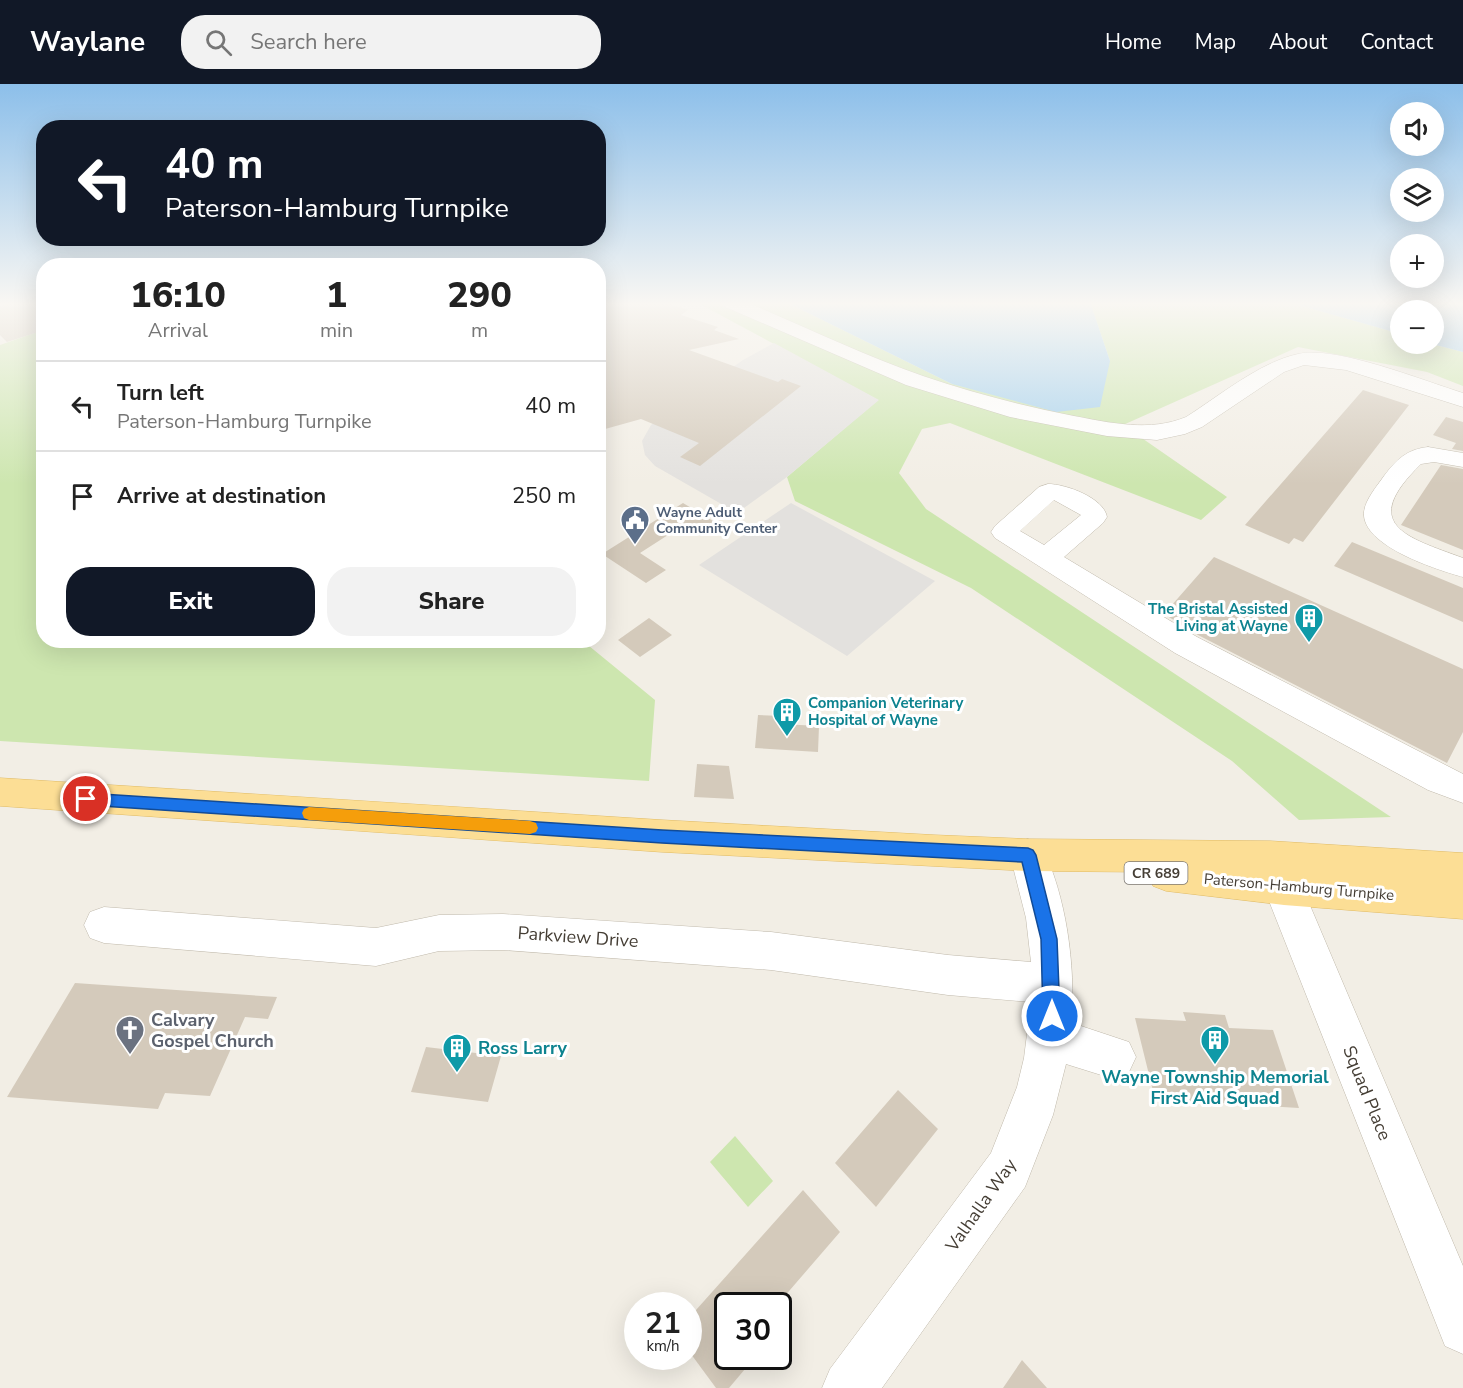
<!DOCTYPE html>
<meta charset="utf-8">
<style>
:root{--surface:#fff;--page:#f2f2f2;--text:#222;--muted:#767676;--line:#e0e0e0;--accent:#111827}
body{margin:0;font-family:"Nunito Sans",sans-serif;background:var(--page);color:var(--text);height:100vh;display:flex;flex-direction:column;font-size:22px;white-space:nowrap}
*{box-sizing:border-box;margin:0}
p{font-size:20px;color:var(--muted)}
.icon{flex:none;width:33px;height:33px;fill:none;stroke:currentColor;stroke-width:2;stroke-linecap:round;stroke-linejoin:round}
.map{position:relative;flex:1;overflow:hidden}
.side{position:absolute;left:36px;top:174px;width:570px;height:390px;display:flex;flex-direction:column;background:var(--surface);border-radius:24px;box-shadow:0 6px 24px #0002}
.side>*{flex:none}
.hud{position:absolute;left:36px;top:36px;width:570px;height:126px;border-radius:24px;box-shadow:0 6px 24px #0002;background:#111827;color:#fff;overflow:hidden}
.controls{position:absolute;left:1390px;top:18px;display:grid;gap:12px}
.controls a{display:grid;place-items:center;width:54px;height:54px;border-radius:50%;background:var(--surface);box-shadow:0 6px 24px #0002;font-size:30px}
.speed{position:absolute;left:624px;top:1208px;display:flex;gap:12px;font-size:30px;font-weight:700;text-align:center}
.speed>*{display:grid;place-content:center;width:78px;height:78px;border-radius:50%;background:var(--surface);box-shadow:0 6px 24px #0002;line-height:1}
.speed small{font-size:15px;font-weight:400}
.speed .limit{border:3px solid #111;border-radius:9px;background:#fff;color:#111}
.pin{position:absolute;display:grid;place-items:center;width:51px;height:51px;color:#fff;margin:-26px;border:3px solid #fff;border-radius:50%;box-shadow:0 2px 6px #0007}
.me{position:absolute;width:66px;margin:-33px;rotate:0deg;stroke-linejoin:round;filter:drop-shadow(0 0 4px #0008)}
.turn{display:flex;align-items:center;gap:21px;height:126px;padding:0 30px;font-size:27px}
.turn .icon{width:78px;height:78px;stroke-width:2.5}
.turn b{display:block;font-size:42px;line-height:51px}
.eta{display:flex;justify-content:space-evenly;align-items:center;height:102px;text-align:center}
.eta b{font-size:36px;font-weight:800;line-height:42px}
.button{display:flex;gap:12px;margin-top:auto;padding:12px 30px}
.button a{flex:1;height:69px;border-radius:24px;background:var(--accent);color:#fff;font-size:24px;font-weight:800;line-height:69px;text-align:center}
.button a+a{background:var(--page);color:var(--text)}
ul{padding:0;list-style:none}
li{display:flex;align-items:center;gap:18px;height:90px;padding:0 30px;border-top:2px solid var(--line)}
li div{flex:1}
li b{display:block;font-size:22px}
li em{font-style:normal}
header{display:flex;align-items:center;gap:36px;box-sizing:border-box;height:84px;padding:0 30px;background:var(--accent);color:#fff}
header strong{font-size:28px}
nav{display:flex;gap:33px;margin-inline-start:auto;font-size:21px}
.search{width:420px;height:54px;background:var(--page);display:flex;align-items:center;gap:15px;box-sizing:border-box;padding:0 21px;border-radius:24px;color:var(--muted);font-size:22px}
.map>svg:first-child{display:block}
</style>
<header>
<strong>Waylane</strong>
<div class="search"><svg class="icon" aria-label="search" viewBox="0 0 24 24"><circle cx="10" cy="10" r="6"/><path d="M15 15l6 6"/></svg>Search here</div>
<nav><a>Home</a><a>Map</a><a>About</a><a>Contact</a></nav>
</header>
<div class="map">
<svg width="1463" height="1304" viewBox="0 0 1463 1304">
<rect width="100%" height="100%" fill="#f2eee5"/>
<!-- green -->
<path fill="#cde6af" d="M696,218h90l166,82 158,-23 -20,-59h198l113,32v10h31l31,8v34l-36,-14 -129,-25 -175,78 104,72 -26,23 -251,-97 -28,6 -23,44 27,36 465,308 -92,3 -67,-59 -261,-173 -176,-87 -8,-24 91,-77z
M43,246l1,310 539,1 72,59 -6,81 -649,-40v-396z
M735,1052l38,45 -25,26 -38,-45z"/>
<!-- parking -->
<path fill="#e3e1de" d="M774,259l105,57 -92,77 -50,36 -82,-47 -10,-11 -3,-14 9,-16 92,-65z
M791,419l144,78 -88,75 -148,-91z"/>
<!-- water -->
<path fill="#a3d0ee" d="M786,218h304l20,59 -10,46 -44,5 -104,-28z
M1288,218h175v50l-31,-8 2,-34h-33v24z"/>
<!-- building -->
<path fill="#d4cabb" d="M14,218h30v28l-37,12 -7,-7v-29z
M606,218h58l24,8 -7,5 37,12 -4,3 25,9 -50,11 89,32 4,-3 19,7 -101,80 -20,-9 19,-14 -58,-24 -43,12v-125z
M1363,306l46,15 -106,137 -9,-4 -5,6 -44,-19z
M1446,333l17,5v29l-11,-2 4,-6 -23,-8z
M1441,381l22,4v81l-62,-25z
M683,419l35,21 -18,12 -18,-10 -42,27 26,17 -20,13 -44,-29z
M1352,458l111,46v34l-129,-56z
M1214,473l249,112v63l-16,31 -249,-128 -34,-21z
M649,534l23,17 -32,22 -22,-17z
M758,631l24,1 -1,8 38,2 -1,26 -63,-4z
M697,680l32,2 5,33 -40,-2z
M75,899l202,14 -9,22 -23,-2 -35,79 -45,-3 -7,16 -151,-12z
M1183,928l42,3 4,13 44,2 26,78 -144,-9 -20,-81 51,3z
M426,963l75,9 -13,46 -77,-10z
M898,1006l40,39 -62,78 -41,-44z
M803,1106l37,42 -63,73h-49v51h28l-27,32h-13l-28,-38v-31z
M1022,1276l25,28h-44z"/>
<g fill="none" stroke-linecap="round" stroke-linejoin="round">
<!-- minor casing -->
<g stroke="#c0b9ab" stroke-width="1">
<path id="minor" d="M720,218h26c57,24 119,54 177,74 50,17 100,30 151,40 37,7 76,16 112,1 33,-21 74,-55 112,-63 37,-9 126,27 165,39v14l-117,-37 -42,-5 -20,7 -82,55 -17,7 -28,6 -50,-4 -97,-19 -104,-32 -183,-79z
M1428,363l35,6v14l-29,-5 -13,2c-63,61 -15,73 42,94v19c-25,-7 -102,-31 -99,-65 1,-12 13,-26 20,-36 12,-16 23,-27 44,-29z
M1048,400c18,0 56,14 59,33l-4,6 -39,34 133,80 266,137v29l-35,-13 -253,-137 -180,-115 -4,-6 4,-6 44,-39zM1054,416l27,15 -37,30 -24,-14z
M1028,755l13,5c26,54 34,119 31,179l57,19 7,15 -7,15 -15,7 -48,-15 -13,51 -28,72 -143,201h-60l8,-19 161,-216 26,-66 7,-29 7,-56 -83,-7 -177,-25 -268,-20 -64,1 -63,15 -272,-23 -14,-5 -6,-13 6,-13 14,-5 272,21 63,-13 64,-1 268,18 177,23 83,7 -5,-44 -16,-63 5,-11z
M1273,763l13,4 6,12 171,403v88l-18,-8 -191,-483 6,-12z"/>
</g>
<!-- major casing -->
<g stroke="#e0bb65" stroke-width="1">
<path id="major" d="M0,694l662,42 272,15 94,4 242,2 193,12v66l-179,-14 -118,-14 -13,-5 -5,-14 -120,-1 -366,-19 -662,-46z"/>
</g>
<!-- minor -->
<use href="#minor" fill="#fff" fill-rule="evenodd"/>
<!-- major -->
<use href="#major" fill="#fcde95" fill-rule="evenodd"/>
</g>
<!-- sky -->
<linearGradient id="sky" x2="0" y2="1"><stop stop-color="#8cbfea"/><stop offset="0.55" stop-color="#f9f7f3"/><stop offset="1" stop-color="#f9f7f3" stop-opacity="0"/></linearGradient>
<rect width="1463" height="400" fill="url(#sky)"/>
<!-- route -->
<path fill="#1a73e8" stroke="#114b97" stroke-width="1.5" d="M86,709l576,37 366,18 5,2 3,5 21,84 3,77 -2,6 -6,2 -6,-2 -3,-6 -2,-77 -19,-77 -360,-19 -576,-38 -5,-2 -2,-4 2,-4z"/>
<!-- slow -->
<path fill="#f59e0b" d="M309,723l221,14 6,2 2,5 -2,4 -6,2 -221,-14 -5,-2 -2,-5 2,-4z"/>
<!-- icons -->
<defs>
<g id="civic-pin" transform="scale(1.5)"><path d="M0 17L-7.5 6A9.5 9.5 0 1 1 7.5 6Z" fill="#5c6f8a" stroke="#fff"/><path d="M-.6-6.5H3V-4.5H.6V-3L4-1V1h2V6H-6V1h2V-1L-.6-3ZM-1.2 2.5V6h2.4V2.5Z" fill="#fff"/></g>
<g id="building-pin" transform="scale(1.5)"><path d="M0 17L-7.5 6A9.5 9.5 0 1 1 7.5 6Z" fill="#0f9aa8" stroke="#fff"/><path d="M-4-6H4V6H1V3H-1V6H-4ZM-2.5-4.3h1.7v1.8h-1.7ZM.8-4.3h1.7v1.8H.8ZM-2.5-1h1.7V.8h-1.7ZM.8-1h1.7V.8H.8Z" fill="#fff"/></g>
<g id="church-pin" transform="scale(1.5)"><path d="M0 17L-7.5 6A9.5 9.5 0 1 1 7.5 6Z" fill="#6b7280" stroke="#fff"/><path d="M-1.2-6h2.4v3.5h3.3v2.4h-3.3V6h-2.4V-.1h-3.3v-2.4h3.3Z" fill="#fff"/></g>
</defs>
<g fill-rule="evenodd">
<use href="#civic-pin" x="635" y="436"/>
<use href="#building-pin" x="1309" y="534"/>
<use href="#building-pin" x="787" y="628"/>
<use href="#church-pin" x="130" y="946"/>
<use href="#building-pin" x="1215" y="956"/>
<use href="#building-pin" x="457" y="964"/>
</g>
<g text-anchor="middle" stroke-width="6" stroke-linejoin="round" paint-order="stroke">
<!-- far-service labels -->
<g font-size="14" font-weight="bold" fill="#4e5e75" stroke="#fff" text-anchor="start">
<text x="656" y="433">Wayne Adult<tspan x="656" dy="16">Community Center</tspan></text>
</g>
<!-- shield labels -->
<rect fill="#fff" stroke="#7d7872" stroke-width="1.5" x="1124.5" y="778" width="63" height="22" rx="4.5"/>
<g font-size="14" font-weight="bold" fill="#453e35">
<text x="1156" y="794">CR 689</text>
</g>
<!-- culture labels -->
<g font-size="15" font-weight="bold" fill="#0d838f" stroke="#fff" text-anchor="end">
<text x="1288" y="530">The Bristal Assisted<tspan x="1288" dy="17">Living at Wayne</tspan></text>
<text x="808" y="624" text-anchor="start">Companion Veterinary<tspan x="808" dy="17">Hospital of Wayne</tspan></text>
</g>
<!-- street labels -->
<g font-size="15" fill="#453e35" stroke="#fff">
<text transform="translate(1299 803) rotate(5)" y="5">Paterson-Hamburg Turnpike</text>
</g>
<!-- near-street labels -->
<g font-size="18" fill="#453e35" stroke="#fff">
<text transform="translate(578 853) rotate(4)" y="6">Parkview Drive</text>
<text transform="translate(1367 1009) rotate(68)" y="6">Squad Place</text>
<text transform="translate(981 1121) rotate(-55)" y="6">Valhalla Way</text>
</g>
<!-- near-worship labels -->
<g font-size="18" font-weight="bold" fill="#5b616d" stroke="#fff" text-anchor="start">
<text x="151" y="942">Calvary<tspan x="151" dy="21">Gospel Church</tspan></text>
</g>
<!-- near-culture labels -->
<g font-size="18" font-weight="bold" fill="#0d838f" stroke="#fff" text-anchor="start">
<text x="478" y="970">Ross Larry</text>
<text x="1215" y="999" text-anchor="middle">Wayne Township Memorial<tspan x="1215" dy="21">First Aid Squad</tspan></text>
</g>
</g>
</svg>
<div class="controls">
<a><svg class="icon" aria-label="sound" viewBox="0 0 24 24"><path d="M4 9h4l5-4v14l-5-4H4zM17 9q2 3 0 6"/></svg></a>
<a><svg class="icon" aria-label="layers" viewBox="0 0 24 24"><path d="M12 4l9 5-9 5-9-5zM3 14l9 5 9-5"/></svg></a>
<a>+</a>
<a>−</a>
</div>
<div class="speed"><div>21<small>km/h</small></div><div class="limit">30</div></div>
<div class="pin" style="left:86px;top:715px;background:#d93025"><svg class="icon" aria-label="arrive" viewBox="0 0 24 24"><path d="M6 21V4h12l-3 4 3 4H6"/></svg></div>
<svg class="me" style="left:1052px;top:932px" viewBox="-20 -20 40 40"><circle r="17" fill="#1a73e8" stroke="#fff" stroke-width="3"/><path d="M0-11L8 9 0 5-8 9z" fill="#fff"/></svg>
<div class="hud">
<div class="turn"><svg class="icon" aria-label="left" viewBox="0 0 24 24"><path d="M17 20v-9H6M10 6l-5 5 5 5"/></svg><div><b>40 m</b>Paterson-Hamburg Turnpike</div></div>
</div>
<section class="side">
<div class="eta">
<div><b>16:10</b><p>Arrival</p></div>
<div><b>1</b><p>min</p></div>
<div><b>290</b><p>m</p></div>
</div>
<ul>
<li><svg class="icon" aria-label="left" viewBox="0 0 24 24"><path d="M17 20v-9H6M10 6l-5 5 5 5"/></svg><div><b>Turn left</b><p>Paterson-Hamburg Turnpike</p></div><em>40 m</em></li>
<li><svg class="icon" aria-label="arrive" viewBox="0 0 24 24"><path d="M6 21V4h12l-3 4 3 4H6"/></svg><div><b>Arrive at destination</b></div><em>250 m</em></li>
</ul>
<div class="button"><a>Exit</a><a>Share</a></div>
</section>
</div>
